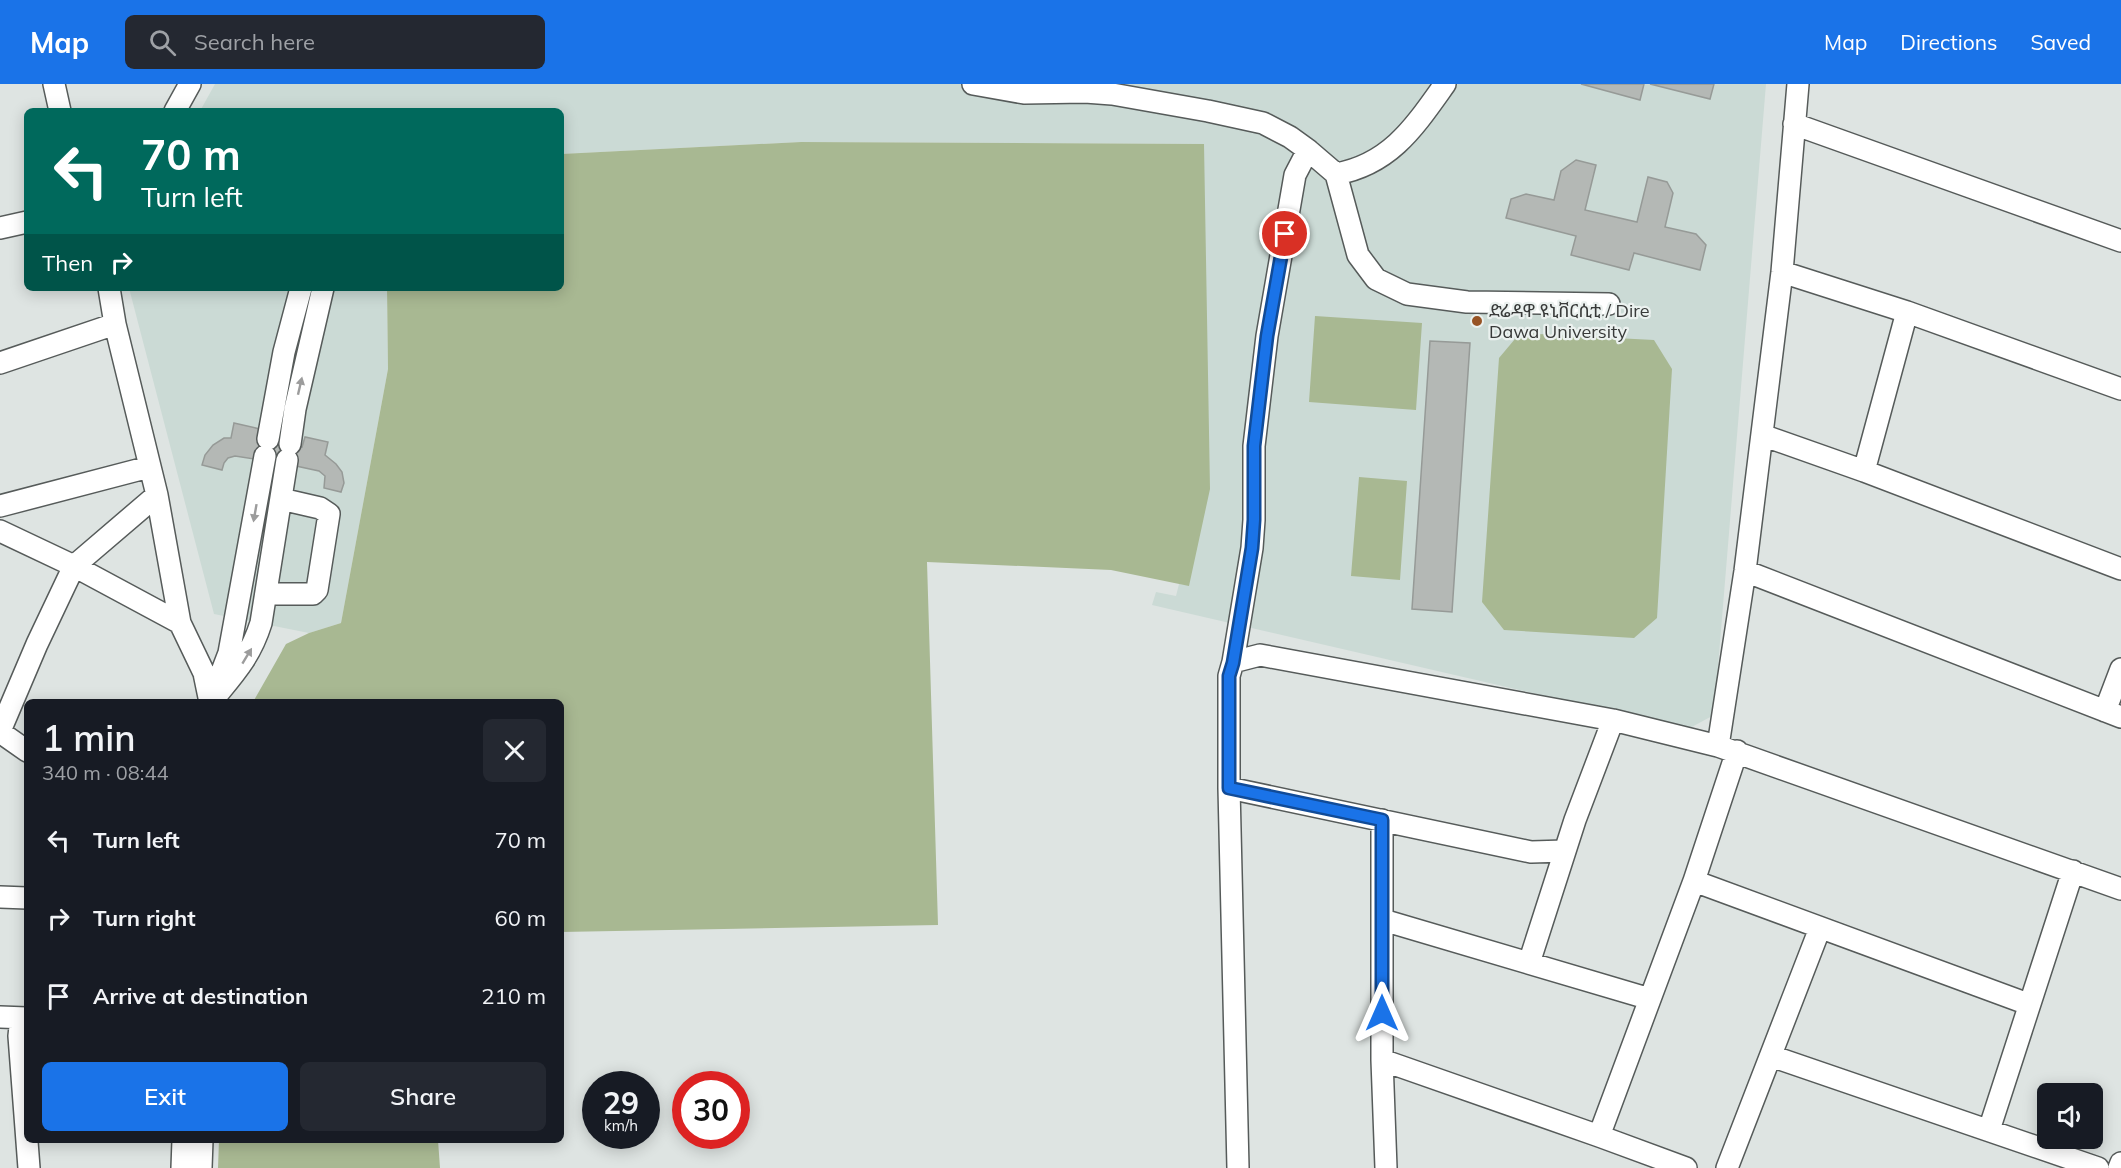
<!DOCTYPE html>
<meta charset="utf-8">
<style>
:root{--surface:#171b24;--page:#242831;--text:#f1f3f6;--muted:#9ea1a6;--accent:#1a73e8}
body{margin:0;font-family:Mulish,"Noto Sans Ethiopic",sans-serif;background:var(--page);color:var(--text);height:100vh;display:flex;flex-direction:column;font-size:22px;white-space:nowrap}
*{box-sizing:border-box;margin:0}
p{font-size:20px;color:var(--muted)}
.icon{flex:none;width:33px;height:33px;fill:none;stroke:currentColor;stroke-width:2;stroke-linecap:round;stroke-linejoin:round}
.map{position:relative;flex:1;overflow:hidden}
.sheet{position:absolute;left:24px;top:615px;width:540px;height:444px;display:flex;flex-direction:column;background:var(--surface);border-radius:9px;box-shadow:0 3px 15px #0003}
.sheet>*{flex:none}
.guide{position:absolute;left:24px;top:24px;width:540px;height:183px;border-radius:9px;box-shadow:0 3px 15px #0003;background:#00695c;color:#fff;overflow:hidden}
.controls{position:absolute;left:2037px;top:999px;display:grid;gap:12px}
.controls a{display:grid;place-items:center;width:66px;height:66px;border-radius:9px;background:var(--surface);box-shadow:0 3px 15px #0003;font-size:30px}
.speed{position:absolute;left:582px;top:987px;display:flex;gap:12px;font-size:30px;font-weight:700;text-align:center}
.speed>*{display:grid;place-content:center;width:78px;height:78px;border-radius:50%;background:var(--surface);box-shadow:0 3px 15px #0003;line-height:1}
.speed small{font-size:15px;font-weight:400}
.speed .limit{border:9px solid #d22;background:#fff;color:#111}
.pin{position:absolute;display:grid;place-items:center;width:51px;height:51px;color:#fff;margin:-26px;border:3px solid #fff;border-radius:50%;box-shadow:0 2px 6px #0007}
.me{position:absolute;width:66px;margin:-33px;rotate:0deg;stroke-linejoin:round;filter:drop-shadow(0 0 4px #0008)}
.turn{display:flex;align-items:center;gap:21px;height:126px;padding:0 18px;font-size:27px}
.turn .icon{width:78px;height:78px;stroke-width:2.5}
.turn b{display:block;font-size:42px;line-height:51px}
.then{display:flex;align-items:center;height:57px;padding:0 18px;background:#0003;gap:12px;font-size:22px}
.round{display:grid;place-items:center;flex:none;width:63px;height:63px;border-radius:9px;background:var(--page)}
.overview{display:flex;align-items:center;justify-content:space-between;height:102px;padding:0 18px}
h1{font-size:36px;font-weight:600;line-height:45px}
.primary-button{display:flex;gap:12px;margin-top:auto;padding:12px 18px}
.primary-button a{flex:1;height:69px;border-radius:9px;background:var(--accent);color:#fff;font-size:24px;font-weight:600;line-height:69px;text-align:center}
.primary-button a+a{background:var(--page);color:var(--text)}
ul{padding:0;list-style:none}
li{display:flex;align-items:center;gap:18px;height:78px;padding:0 18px}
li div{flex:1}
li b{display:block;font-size:22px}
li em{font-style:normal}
header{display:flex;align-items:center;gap:36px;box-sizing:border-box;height:84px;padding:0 30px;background:var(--accent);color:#fff}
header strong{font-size:28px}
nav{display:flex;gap:33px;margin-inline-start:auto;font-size:21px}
.search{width:420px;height:54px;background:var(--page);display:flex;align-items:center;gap:15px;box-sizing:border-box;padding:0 21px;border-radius:9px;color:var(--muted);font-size:22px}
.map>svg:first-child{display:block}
</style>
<header>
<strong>Map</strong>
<div class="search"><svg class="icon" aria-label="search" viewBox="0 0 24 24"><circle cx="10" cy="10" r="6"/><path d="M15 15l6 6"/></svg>Search here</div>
<nav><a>Map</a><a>Directions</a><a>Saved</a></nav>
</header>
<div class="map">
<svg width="2121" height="1084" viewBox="0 0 2121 1084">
<rect width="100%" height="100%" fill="#dee4e2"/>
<!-- built -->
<path fill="#cbdad5" d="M215,0h1551l-52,631 -26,14 -536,-124 4,-13 20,4 3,-12 10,1 15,-441 -403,-2 -240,12v-43h-361z
M129,204h258l1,81 -47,254 -32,10 -95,-19z"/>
<!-- green -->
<path fill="#a8b892" d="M801,58l403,2 6,345 -21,97 -78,-16 -184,-8 11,363 -377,7v-230h-308l33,-58 23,-11 32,-10 47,-254 -1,-81h174v-134z
M1315,232l107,7 -6,87 -107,-8z
M1520,249l134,7 18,29 -15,249 -23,20 -130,-8 -22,-28 17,-244z
M1359,393l48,4 -7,99 -49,-4z
M219,1056h219l2,28h-222z"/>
<!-- building -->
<path fill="#b4b8b5" stroke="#969a97" stroke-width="1.5" d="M1581,0h63l-4,16z
M1650,0h64l-4,15z
M1576,76l20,5 -11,45 52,12 11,-45 19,5 6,11 -8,34 31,7 10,11 -6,25 -66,-17 -5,17 -58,-15 5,-19 -70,-18 5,-19 15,-5 28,6 7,-29z
M1430,257l40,2 -18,269 -40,-3z
M234,339l26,6 -1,8 43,10 3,-10 23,5 -3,13 11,9 6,8 2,11 -3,9 -17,-4 1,-12 -6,-5 -23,-5 -9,-6 -32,-6 -1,5 -19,-3 -7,2 -4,5 -2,7 -20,-5 3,-10 8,-10 11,-7h7z"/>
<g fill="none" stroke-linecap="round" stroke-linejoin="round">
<!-- minor casing -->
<g stroke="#565b5a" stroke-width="24">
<path id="minor" d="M54,0l6,27
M973,0l51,9 61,-1 27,2 96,17 55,12 27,14 18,13
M175,27l15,-27
M1794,40l327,117
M1336,90l22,81 18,24 31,15 60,8 142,2
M0,144l27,-6
M1782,188l125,40 214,77
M109,204l6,36 42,171 23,128 24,50 6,29
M0,279l115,-39
M1762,351l102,36 257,98
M268,355l16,-87 17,-64
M290,360l5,-35 28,-121
M1864,387l43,-159
M0,422l149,-39
M0,447l74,35 106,57
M1745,487l376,146
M266,510h47l4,-4 12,-76 -9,-6 -39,-9
M1233,578l27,-7 353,65 105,26 403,143
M216,603l13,-34 36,-197
M211,618c22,-27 39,-44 50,-79l26,-163
M2105,627l16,-42
M0,647l37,-87 37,-78 83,-71
M0,648l27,19
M1718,662l27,-175 37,-299 16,-188
M1229,704l302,64 34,-1
M1382,736v240l4,108
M1694,797l334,123
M0,813l27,1
M1383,836l267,79
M1529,879l46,-143 38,-100
M0,933l27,1
M21,934l-2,18 10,132
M1771,972l327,112
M1382,976l217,76 87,32
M1989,1046l84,-259
M1599,1052l95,-255 43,-130
M182,1084l1,-28
M201,1084l1,-28
M1238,1084l-9,-380v-112l4,-14 19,-114 2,-28v-74l13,-110 28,-161 13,-25 28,24c55,-10 79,-48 109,-90
M1727,1084l93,-240
M2119,1084l2,-5"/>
</g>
<!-- minor -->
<use href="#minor" stroke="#fff" stroke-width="21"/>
</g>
<!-- one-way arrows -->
<defs><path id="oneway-solid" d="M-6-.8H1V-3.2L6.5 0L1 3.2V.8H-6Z" transform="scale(1.5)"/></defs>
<g fill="#9c9c9c">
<use href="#oneway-solid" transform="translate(300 302) rotate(-77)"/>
<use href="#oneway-solid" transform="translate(255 429) rotate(100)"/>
<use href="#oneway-solid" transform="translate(247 572) rotate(-59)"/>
</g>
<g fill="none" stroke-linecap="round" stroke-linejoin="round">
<!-- route casing -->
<g stroke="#114b97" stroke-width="15">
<path id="route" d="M1285,150l-18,102 -13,110v74l-2,28 -19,115 -4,13v112l153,32v193"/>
</g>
<!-- route -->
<use href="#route" stroke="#1a73e8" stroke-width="10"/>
</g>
<!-- markers -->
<circle fill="#975425" stroke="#ebf1ef" stroke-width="2" cx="1477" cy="237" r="6"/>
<g text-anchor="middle" stroke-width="4.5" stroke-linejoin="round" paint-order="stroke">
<!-- poi labels -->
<g font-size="18" fill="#383a39" stroke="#ebf1ef" text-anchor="start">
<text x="1489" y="233">ድሬዳዋ ዩኒቨርሲቲ / Dire<tspan x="1489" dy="21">Dawa University</tspan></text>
</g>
</g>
</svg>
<div class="controls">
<a><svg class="icon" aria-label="sound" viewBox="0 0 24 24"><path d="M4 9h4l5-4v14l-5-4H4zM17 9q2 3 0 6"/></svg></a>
</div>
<div class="speed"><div>29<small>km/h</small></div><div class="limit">30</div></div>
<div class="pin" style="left:1285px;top:150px;background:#d93025"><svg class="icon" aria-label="arrive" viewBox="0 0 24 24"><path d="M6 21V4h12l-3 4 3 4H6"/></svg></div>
<svg class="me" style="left:1382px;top:929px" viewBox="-20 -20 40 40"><path d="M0-17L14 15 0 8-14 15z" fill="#1a73e8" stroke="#fff" stroke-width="4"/></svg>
<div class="guide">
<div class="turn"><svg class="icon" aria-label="left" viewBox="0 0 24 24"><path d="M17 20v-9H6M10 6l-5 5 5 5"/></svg><div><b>70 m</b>Turn left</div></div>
<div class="then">Then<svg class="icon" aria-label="right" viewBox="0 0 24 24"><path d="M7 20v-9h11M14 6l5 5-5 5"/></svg></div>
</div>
<section class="sheet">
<div class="overview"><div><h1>1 min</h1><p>340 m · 08:44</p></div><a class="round"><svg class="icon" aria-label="close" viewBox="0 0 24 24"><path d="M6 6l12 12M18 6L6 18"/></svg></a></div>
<ul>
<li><svg class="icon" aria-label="left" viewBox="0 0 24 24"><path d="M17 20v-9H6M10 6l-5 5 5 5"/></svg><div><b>Turn left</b></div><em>70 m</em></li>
<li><svg class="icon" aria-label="right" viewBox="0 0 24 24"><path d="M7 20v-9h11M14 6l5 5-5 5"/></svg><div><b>Turn right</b></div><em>60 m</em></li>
<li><svg class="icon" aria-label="arrive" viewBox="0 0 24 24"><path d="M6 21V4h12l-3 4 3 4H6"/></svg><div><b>Arrive at destination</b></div><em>210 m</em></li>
</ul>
<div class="primary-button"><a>Exit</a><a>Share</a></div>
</section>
</div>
